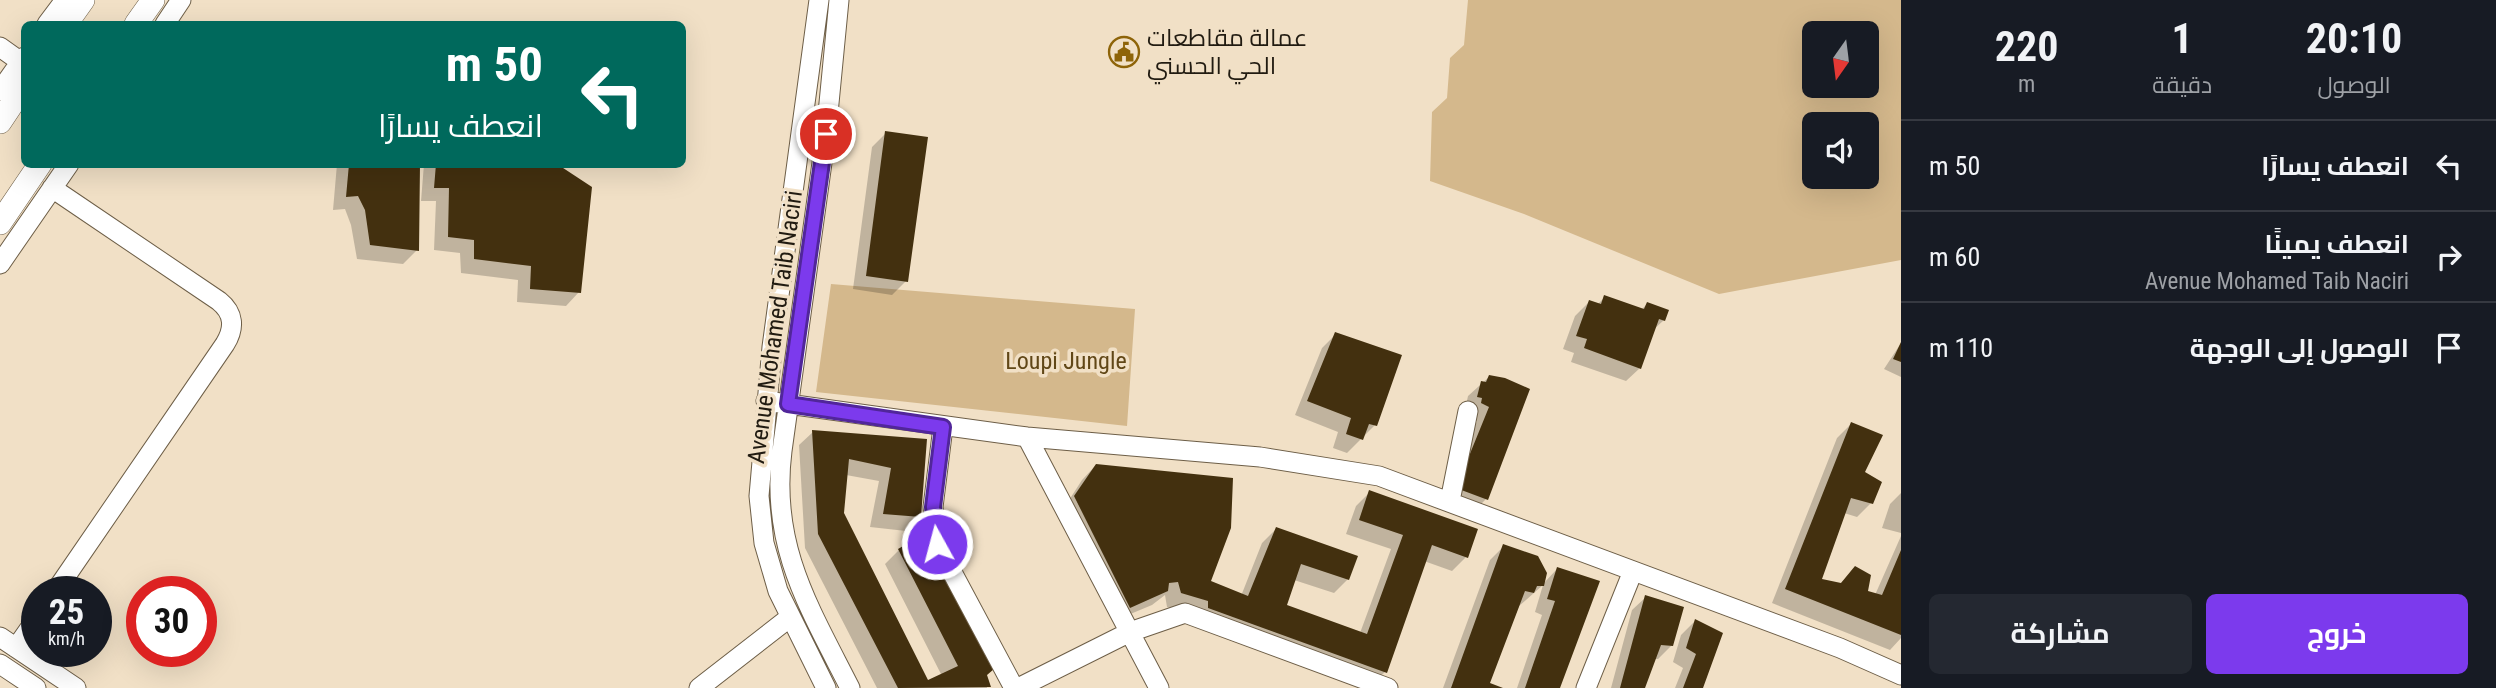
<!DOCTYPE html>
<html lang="ar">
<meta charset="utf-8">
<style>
:root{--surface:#171b24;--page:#242831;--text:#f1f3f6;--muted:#9ea1a6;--line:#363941;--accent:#7c3aed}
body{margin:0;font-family:"Roboto Condensed",Cairo,sans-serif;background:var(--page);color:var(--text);direction:rtl;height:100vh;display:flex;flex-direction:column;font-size:26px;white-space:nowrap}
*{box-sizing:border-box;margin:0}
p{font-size:23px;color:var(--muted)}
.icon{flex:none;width:38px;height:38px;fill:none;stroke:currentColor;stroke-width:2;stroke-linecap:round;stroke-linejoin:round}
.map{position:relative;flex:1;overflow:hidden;direction:ltr}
.details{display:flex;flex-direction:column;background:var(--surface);width:595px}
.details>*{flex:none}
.top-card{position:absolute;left:21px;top:21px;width:665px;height:147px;border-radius:10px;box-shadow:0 7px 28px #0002;direction:rtl;background:#00695c;color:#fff;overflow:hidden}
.needle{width:46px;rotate:194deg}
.tools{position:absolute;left:1802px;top:21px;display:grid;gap:14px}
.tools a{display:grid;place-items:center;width:77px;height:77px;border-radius:10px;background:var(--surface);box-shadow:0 7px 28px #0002;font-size:35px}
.speed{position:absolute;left:21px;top:576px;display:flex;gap:14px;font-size:35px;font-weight:700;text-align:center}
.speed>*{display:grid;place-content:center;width:91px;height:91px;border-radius:50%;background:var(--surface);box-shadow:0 7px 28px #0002;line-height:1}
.speed small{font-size:18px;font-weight:400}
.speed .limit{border:10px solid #d22;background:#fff;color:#111}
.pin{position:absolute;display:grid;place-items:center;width:60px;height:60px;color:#fff;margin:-30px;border:4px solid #fff;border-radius:50%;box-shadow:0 2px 7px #0007}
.me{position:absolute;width:77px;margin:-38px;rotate:353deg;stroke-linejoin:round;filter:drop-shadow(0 0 5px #0008)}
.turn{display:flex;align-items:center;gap:24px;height:147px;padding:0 28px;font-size:32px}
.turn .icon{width:91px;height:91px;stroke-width:2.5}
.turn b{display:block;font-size:49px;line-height:60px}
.eta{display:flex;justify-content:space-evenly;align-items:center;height:119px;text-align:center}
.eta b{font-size:42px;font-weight:700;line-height:49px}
.primary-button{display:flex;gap:14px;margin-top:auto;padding:14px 28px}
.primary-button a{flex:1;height:80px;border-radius:10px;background:var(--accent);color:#fff;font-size:28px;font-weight:700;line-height:80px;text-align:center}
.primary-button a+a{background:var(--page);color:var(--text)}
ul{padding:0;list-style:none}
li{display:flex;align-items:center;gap:21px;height:91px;padding:0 28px;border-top:2px solid var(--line)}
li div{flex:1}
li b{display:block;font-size:26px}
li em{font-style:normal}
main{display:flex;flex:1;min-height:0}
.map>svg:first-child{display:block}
</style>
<main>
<section class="details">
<div class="eta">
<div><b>20:10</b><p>الوصول</p></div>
<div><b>1</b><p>دقيقة</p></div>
<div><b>220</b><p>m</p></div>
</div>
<ul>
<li><svg class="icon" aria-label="left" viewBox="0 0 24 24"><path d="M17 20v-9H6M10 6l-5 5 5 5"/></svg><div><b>انعطف يسارًا</b></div><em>50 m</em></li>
<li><svg class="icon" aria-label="right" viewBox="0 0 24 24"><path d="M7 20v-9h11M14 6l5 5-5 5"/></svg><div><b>انعطف يمينًا</b><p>Avenue Mohamed Taib Naciri</p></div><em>60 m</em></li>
<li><svg class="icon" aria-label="arrive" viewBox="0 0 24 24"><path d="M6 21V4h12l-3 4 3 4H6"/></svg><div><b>الوصول إلى الوجهة</b></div><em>110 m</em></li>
</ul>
<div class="primary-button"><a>خروج</a><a>مشاركة</a></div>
</section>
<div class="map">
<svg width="1901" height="688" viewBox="0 0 1901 688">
<rect width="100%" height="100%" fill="#f1e0c6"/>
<!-- green -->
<path fill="#d4b88c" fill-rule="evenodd" d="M1468,0h433v260l-182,34 -195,-80 -94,-33 2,-69 15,-14 3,-40 14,-13zM1815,33h52v53h-52zM1815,124h52v53h-52z
M831,284l304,25 -8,117 -311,-34z"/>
<!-- shadow -->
<path fill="#0003" d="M886,133l20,148 -14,14 -39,-6 19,-142z
M337,164h81l-1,86 -14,14 -46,-5 -6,-34 -6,-16 -12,1z
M424,164h131l24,128 -13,14 -49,-4 1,-22 -57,-7 -1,-20 -26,-3 2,-49h-15z
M1605,297l36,13 6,-6 17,16 -12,11 -12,37 -14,13 -55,-19 3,-9 -11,-4 12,-33 14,-14 8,3z
M1336,334l39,91 -28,28 -14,-5 5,-16 -43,-17 27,-67z
M1901,343v34l-17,-8z
M1489,377l16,2 -19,120 -13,13 -30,-10 34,-81 -9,-4 -3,-7 3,-14z
M1851,424l20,79 -14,14 -13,-4 -24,67 19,5 17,-17 10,24 9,3 26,-59v102l-11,12 -118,-47 65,-165z
M813,432l112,8 -5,77 -14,14 -36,-4 9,-46 -33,-6 -4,39 85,169 15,-7 -57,-112 14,-14 86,125 2,13h-110l-72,-140 -6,-103z
M1096,465l113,117 32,14 21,-53 14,-14 72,50 -14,14 -40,-13 -9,26 75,27 31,-84 -45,-15 10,-28 14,-14 96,65 -14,14 -28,-10 -39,111 -14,13 -176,-70 -28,-8 -2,-12 -13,10 -36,15 -54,-109 20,-31z
M1901,493v40l-19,-5 8,-24z
M1504,546l39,38 14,-15 1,119h-41l25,-73 -7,-3 8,-27 -24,21 -31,77 10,5h-55l47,-128z
M1646,597l26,48 -14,14h-4l-11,29h-32l21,-78z
M1695,621l6,67h-26l8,-20 -10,-6 8,-27z"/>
<!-- building -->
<path fill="#43300f" d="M885,131l43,6 -20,145 -42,-6z
M349,164h71l-1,87 -49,-6 -5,-35 -7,-14 -12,1z
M436,164h121l35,23 -11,106 -51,-4 1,-23 -57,-7v-19l-26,-3 1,-49h-15z
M1604,295l40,14 3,-7 22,8 -4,11 -6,-2 -18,50 -57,-21 3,-9 -11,-3 13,-36 12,4z
M1335,332l67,23 -25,71 -8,-2 -6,16 -17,-6 5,-16 -44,-17z
M1901,342v20l-8,-3z
M1489,375l16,3 25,11 -42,111 -32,-12 33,-81 -8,-4 1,-5 -5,-1 4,-16 5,1z
M1851,422l32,13 -18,37 17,10 -9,22 -22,-6 -29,81 19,4 14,-17 16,9 -3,16 14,4 19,-45v85l-116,-46z
M812,430l115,9 -6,78 -38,-3 8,-46 -42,-9 -5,54 84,167 30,-14 -60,-117 28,-16 68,136 -7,6 4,12 -93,1 -80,-154z
M1096,464l137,14 -2,50 -20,53 37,15 28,-69 82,29 -9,24 -48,-16 -14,41 80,29 36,-99 -44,-15 10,-30 109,39 -10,29 -36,-13 -45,128 -179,-65v-7l-27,-8 -3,-11 -9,1 -1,8 -38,17 -56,-112z
M1503,544l35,12 9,17 -3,13h-7l-3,7 -9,-2 -35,92 13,5h-52z
M1557,567l43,14 -40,107h-35l30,-87 -8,-2z
M1645,595l39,12 -11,39 -12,-1 -16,43h-25z
M1695,619l28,14 -20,55h-20l13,-34 -10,-6z"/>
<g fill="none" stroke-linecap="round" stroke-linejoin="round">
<!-- minor casing -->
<g stroke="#6d5e47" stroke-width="21">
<path id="minor" d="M819,0l-47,347 -13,149 5,47 14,48 48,97
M839,0l-13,134 -44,317c-12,95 27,156 68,237
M47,24l18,-24
M165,24l16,-24
M0,47l21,15
M0,91l24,-34
M52,188l167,113c15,12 16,27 6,43l-170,248
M0,264l69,-100
M766,401l261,36 233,20 119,19 461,172 61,27
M943,427l-10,80 4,37 77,144
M1027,437l132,251
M1450,501l18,-90
M0,637l76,51
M16,648l21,-30
M0,664l36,24
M699,688l90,-70
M1018,688l112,-56 55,-19 203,75
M1586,688l47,-117"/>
</g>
<!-- major casing -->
<g stroke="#6d5e47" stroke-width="24">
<path id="major" d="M66,24l17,-24
M136,24l17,-24
M0,122l24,-36
M0,223l40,-59"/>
</g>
<!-- minor -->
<use href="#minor" stroke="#fff" stroke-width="19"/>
<!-- major -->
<use href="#major" stroke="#fff" stroke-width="23"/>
</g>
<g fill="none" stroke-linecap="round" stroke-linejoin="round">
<!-- route casing -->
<g stroke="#51269a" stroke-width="18">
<path id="route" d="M826,134l-38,270 155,23 -10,80 4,37"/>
</g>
<!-- route -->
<use href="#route" stroke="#7c3aed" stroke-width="12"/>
</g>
<!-- icons -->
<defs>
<g id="civic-ring" transform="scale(1.575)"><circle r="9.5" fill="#f1e0c6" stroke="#8e6409" stroke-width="1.5"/><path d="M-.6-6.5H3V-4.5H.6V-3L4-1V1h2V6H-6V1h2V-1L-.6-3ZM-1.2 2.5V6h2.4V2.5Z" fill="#8e6409"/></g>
</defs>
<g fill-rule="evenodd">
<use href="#civic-ring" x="1124" y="52"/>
</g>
<g text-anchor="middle" stroke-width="7" stroke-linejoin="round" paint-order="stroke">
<!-- poi labels -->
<g font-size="24" fill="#211b11" stroke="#f1e0c6" text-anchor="start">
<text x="1147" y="46">عمالة مقاطعات<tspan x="1147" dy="28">الحي الحسني</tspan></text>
</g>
<!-- street labels -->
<g font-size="24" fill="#211b11" stroke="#f1e0c6">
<text transform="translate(775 327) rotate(-82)" y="8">Avenue Mohamed Taib Naciri</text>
</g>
<!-- park labels -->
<g font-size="24" fill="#614717" stroke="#f1e0c6">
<text x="1066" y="369">Loupi Jungle</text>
</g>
</g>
</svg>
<div class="tools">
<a><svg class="needle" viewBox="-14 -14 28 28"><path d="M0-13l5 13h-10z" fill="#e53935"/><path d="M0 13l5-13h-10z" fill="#9ea1a6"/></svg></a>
<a><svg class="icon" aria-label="sound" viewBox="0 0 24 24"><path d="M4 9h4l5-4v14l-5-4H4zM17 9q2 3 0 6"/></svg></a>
</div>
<div class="speed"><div>25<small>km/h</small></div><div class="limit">30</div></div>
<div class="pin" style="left:826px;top:134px;background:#d93025"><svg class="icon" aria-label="arrive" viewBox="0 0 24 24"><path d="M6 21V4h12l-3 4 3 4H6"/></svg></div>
<svg class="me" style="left:937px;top:544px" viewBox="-20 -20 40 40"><circle r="17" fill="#7c3aed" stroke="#fff" stroke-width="3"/><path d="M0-11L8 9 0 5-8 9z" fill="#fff"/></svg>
<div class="top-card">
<div class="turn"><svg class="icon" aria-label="left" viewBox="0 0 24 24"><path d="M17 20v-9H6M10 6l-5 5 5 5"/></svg><div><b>50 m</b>انعطف يسارًا</div></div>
</div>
</div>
</main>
